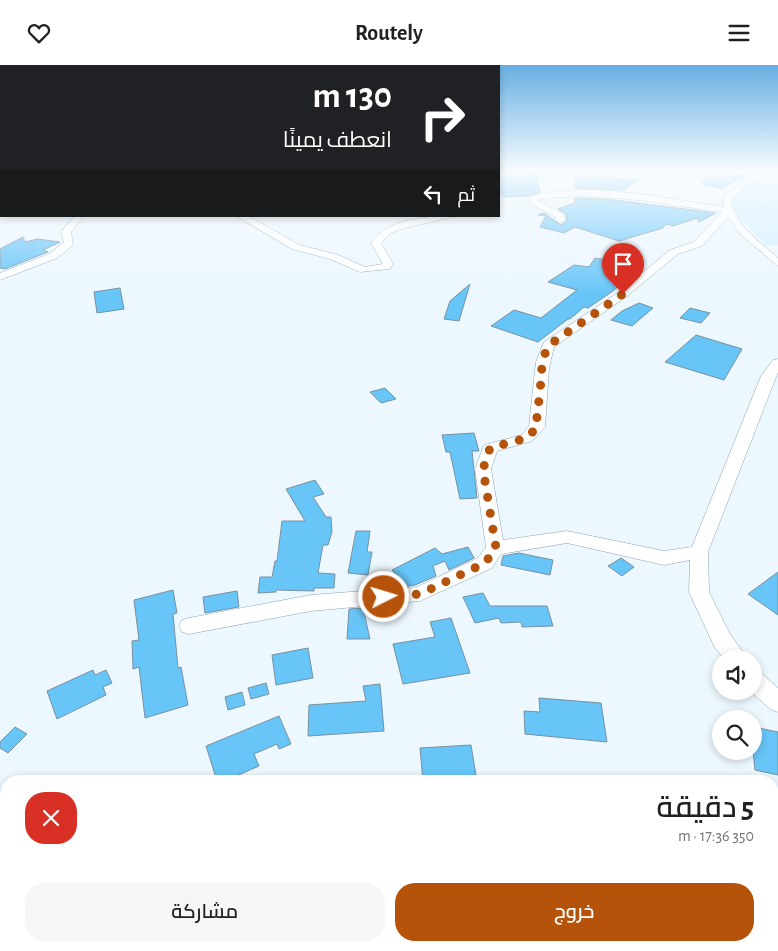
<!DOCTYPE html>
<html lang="ar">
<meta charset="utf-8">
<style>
:root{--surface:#fff;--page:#f6f6f6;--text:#202124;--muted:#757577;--accent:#b45309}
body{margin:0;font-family:"Alegreya Sans",Cairo,sans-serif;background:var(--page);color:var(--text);direction:rtl;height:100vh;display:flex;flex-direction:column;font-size:19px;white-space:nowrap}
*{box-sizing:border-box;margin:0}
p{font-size:16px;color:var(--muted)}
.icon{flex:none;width:28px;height:28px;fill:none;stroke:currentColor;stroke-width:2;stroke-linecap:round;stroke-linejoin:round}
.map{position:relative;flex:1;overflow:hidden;direction:ltr}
.panel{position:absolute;left:0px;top:710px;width:779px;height:176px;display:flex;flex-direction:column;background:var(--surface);border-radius:20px 20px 0 0;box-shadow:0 2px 8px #0003;direction:rtl}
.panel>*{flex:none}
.top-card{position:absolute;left:0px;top:0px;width:500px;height:152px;box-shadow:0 2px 8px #0003;direction:rtl;background:#202124;color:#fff;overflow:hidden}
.buttons{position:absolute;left:712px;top:585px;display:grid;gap:10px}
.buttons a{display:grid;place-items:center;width:50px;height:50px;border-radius:50%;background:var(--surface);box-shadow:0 2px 8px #0003;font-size:25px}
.pin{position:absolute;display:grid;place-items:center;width:42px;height:42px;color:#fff;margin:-51px -21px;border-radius:50% 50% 50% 0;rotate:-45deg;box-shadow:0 0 5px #0007}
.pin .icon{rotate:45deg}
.me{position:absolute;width:55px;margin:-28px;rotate:85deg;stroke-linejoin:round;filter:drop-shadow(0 0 4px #0008)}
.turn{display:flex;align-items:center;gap:18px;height:105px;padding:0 25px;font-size:22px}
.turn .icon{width:65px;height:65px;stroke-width:2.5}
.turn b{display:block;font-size:35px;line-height:42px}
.then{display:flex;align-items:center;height:48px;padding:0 25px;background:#0003;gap:10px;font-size:19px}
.round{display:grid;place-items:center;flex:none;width:52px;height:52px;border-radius:20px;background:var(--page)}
.headline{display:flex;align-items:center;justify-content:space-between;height:85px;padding:0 25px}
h1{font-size:30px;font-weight:600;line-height:38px}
.primary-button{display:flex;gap:10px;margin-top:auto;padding:10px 25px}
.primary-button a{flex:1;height:58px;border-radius:20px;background:var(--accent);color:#fff;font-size:20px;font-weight:600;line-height:58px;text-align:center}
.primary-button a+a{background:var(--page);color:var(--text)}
header{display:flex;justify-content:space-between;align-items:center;height:65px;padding:0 25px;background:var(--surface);font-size:22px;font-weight:600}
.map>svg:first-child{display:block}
</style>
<header><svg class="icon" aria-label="menu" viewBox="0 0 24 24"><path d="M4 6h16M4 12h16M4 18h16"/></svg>Routely<svg class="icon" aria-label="heart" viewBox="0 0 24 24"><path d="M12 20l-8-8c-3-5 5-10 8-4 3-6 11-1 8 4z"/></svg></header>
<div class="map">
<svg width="778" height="886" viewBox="0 0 778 886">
<rect width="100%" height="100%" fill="#ecf7fe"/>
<!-- built -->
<path fill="#d2eeff" d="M771,105h7v75l-12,1 -33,-36 -1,-9 3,-6z"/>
<!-- building -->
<path fill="#67c5f8" stroke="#7891a0" d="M536,110l4,17 -12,4 -24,1 -5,-4v-15z
M747,110l-26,13 -19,-4 6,-6z
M575,112l62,3 -12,10 -50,-2z
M583,133l31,2 102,13 -17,9 -2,-4 -24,8 -7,-2 -3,4 -44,13 -44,-14 -11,6 -24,-6 6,-11 -8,-1 6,-2 17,12 6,-4 -1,-7 -8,-5 17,-6v-4z
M23,172l2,5 13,-3 22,3 -17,8 5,2 -43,17 -5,-1v-19z
M595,193l17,3 -9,14 22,5 -12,11 -25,17 -4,-1 -14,12h-2l-30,23 -47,-16 23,-16 27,8 36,-28 -29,-8 26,-17 15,2z
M470,219l-11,37 -15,-2 6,-18z
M120,223l4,21 -27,4 -3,-21z
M639,238l14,5 -21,18 -21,-6 11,-9z
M690,243l20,5 -9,10 -21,-5z
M696,270l46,14 -18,31 -59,-18z
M385,323l11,11 -15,4 -11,-11z
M474,368l5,18h-7l5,47 -17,1 -10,-47h-4l-4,-17z
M315,415l9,14 -11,3 13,20h5l1,15 -4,13h-5l-5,28 17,1 -1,14h-20v3l-38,-1v2l-18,1 2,-16h12l3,-16h2l5,-40h23l-19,-32z
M356,466h14l-3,21h5l-4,23 -20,-2z
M468,482l6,11 -25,12 -4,-9 -12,5 3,10 -21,9 -8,1 -15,-16 43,-22 7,6z
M519,488l34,7 -3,15 -49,-10 2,-9z
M621,493l13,9 -12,9 -14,-10z
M778,507v43l-30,-21z
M173,525l4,23 -4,1 5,54 3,-1 7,38 -43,13 -6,-51 -6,2 -1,-28 7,-1 -5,-40z
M237,526l2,16 -34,6 -2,-16z
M483,528l7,13h57l6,20 -31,1 -1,-5 -20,1 -2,-5 -24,5 -12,-26z
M363,543l7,31h-23l2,-30z
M451,553l19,55 -67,11 -10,-40 42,-7 -5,-15z
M308,583l5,30 -37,7 -4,-30z
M93,605l2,5 11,-5 6,13 -9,4 3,8 -49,24 -10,-28z
M266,618l3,11 -18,5 -3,-11z
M380,619l4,47 -76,5 1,-31 57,-4 -3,-15z
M242,627l3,13 -17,5 -3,-13z
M539,633l62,5 6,39 -82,-8 -1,-23 16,1z
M279,651l12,28 -12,5 -2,-5 -23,10 5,12 -34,15h-8l-11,-35z
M15,662l12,7 -19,19 -8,-5v-6z
M754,662l24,5v43l-23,-5 -2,-19z
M471,680l6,36h-54l-3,-33z"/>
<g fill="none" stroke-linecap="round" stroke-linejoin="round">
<!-- minor casing -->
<g stroke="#8aa4b4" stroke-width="1">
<path id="minor" d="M528,105l131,5 74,-5h32l-34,29c4,27 28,42 47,59v8l-36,-30 -14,-19 -26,29 -24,8 -51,42 -73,51 -5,21 -4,59 -13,14 -35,10 -6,18 12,71 64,-9 97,20 28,-4 69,-171 12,-16 5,-1v13l-70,180 1,40 21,42 18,25h-24l-10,-13 -25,-54 1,-32 -26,5 -97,-22 -66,11 -9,14 -72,33 -109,10 -122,23 -7,-2 -3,-6 3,-6 7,-2 122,-23 106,-8 61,-29 8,-11 -11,-78 9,-24 38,-10 7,-9 7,-64 8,-20 75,-50 51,-42 24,-8 28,-30c-62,-8 -123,-22 -185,-12l27,14 1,6 -5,3 -5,-3 1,-3 -27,-14 1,-7c64,-15 130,2 194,11v-11l29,-23 -94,6 -118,-6 -42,3v-4z
M0,120h1v4h-1z
M0,132h1v6h-1z
M75,151h9l-13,16 2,13 -16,13 -57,22v-7l49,-19 15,-12 -3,-10z
M236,151h12l52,29 38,10 27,12 18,-3 -12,-21c16,-25 59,-27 86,-27l-56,13 -10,4 -10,10 12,21 -3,5 -30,3 -30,-13 -38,-10z
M754,607l8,2 16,14v24l-8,-3 -20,-18h4z"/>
</g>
<!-- minor -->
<use href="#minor" fill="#fff" fill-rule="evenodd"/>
</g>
<!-- sky -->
<linearGradient id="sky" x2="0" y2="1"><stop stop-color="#67afe2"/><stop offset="0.46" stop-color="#f6fbff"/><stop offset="1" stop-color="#f6fbff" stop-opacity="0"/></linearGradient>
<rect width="778" height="229" fill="url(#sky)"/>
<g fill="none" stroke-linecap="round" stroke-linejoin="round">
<!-- route -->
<path stroke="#b45309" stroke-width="9" stroke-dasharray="0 16.2" d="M384,532l36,-3 65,-31 11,-15 -13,-79 7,-21 37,-10 10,-11c-1,-13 2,-23 3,-36 2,-17 0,-30 9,-46l74,-51"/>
</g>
</svg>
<div class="buttons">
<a><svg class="icon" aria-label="sound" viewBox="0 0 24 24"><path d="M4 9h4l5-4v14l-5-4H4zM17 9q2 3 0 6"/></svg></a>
<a><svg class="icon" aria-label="search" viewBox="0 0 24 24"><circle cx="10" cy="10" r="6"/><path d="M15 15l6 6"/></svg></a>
</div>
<div class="pin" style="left:623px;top:229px;background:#d93025"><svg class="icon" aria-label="arrive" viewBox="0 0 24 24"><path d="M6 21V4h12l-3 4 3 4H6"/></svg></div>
<svg class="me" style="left:384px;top:532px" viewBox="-20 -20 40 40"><circle r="17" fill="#b45309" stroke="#fff" stroke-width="3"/><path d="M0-11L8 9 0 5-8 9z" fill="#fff"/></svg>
<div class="top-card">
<div class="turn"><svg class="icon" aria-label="right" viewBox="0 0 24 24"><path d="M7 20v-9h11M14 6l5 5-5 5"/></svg><div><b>130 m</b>انعطف يمينًا</div></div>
<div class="then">ثم<svg class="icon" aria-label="left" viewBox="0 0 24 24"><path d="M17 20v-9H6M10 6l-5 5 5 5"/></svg></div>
</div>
<section class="panel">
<div class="headline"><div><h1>5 دقيقة</h1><p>350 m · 17:36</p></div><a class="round" style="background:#d93025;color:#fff"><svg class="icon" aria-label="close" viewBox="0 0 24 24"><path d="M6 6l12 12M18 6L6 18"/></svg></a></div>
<div class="primary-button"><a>خروج</a><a>مشاركة</a></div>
</section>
</div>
